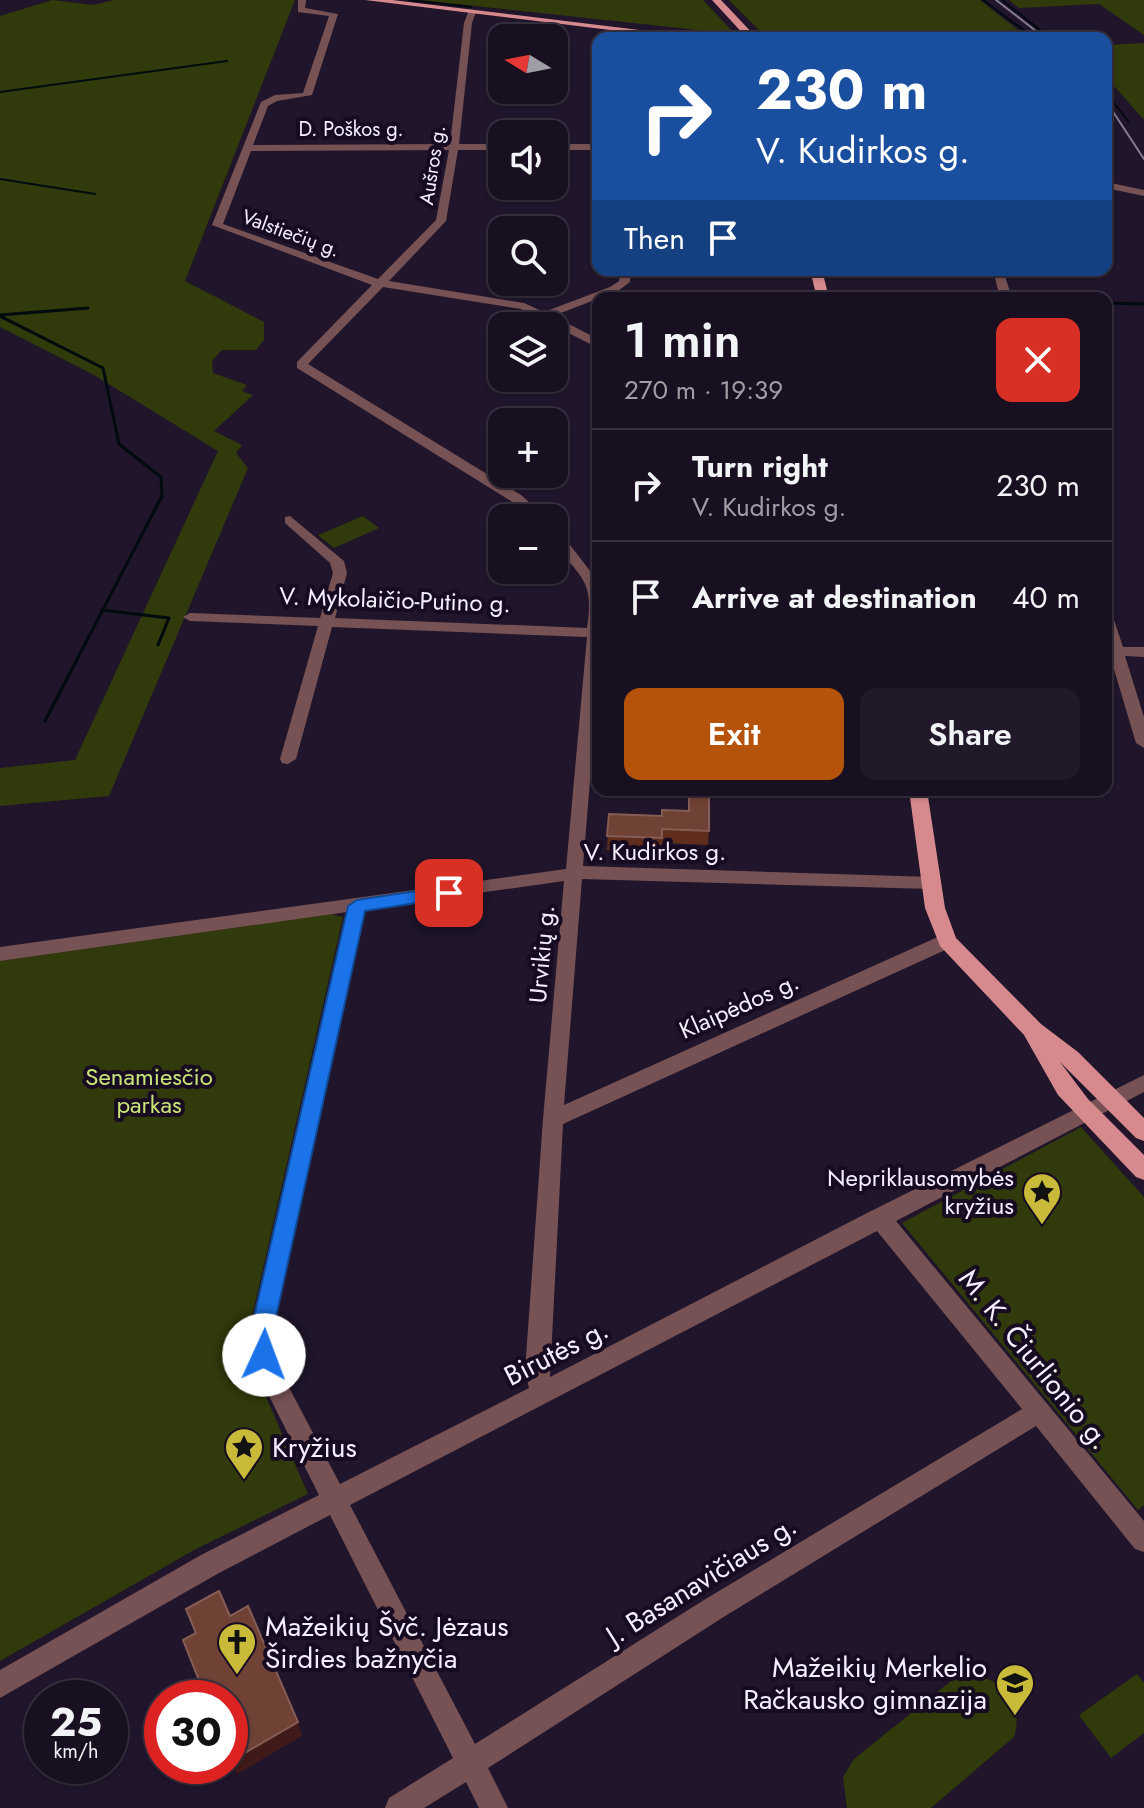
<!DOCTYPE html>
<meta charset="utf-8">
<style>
:root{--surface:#181020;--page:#211929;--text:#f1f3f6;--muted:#9f9da5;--line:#36303e;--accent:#b45309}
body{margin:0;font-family:Jost,sans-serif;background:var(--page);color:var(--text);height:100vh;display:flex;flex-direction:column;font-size:30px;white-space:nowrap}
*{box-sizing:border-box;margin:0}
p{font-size:26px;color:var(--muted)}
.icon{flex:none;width:44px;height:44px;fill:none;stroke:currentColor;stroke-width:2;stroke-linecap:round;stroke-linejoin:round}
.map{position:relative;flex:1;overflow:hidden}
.panel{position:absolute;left:592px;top:292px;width:520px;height:504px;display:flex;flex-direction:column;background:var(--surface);border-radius:16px;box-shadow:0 2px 6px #0004,0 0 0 2px var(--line)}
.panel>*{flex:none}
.hud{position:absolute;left:592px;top:32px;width:520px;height:244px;border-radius:16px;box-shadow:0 2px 6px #0004,0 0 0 2px var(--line);background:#1a4fa0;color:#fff;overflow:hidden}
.needle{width:52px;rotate:280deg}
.tools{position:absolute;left:488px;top:24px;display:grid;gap:16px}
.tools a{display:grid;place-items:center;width:80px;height:80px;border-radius:16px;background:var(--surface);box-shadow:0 2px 6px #0004,0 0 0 2px var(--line);font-size:40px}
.speed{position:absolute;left:24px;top:1680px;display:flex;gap:16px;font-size:40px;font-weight:700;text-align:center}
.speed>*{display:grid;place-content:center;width:104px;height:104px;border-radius:50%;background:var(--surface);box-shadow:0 2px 6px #0004,0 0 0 2px var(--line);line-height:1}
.speed small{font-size:20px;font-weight:400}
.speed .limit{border:12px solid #d22;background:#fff;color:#111}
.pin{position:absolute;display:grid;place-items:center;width:68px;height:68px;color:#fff;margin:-34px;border-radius:16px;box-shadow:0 4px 12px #0006}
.me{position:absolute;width:88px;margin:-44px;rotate:2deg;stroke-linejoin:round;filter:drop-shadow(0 0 6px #0008)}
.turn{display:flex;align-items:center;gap:28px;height:168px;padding:0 32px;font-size:36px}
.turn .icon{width:104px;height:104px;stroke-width:2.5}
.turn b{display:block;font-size:56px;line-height:68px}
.then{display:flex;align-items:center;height:76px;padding:0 32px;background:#0003;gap:16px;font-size:30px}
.round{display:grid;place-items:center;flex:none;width:84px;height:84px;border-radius:16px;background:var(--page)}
.overview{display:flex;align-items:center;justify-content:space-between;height:136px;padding:0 32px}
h1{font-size:48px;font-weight:600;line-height:60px}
.primary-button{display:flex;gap:16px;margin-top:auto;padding:16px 32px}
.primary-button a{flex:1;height:92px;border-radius:16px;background:var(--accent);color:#fff;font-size:32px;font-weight:600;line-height:92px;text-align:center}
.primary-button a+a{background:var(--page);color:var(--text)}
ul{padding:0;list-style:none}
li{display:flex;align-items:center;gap:24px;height:112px;padding:0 32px;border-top:2px solid var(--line)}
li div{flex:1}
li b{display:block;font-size:30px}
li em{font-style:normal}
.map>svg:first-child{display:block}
</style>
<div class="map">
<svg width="1144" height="1808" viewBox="0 0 1144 1808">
<rect width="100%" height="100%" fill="#20152b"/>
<!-- green -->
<path fill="#303a0a" d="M52,0l42,5 20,-5h181l-110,281 79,41v18l-8,10h-34l-10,11 1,12 34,12 -5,6 11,4 -39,36 28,14 -6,8 12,15 -139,328 -109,10v-38l75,-8 143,-309 -124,-76 -94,-48v-311z
M420,0h283l32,34z
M729,0h251l48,38 -262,-1z
M1009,0h135v35l-45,-31 -80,4z
M1144,43v77l-38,-43v-32z
M363,516l16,12 -45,20 -16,-13z
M331,914l12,3 -92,404 -3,24 4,19 56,130 -114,56 -194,111v-700z
M1081,1127l63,70v308l-6,5 -236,-287z
M969,1673c32,6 56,29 45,64l-83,71h-84l-4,-31 11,-18 102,-82z
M1137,1674l7,9v50l-33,25 -32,-43z"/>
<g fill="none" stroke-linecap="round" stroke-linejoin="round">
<!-- stream-far1 -->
<path stroke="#010a0e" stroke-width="2" d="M409,0l62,7
M983,0l51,38
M1002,0l48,38
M0,92l227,-31
M1106,93l23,29
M0,179l95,15"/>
<!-- stream -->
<path stroke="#010a0e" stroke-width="3" d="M1111,309l-3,-6 36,1
M0,315l88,-7
M0,316l103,52 16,76 42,33 1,19 -117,225
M102,610l67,8 -11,27"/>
<!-- minor -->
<path fill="#775254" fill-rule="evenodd" d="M298,0h8l-1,8 33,6 -26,81 -35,6 -9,5 -15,39 197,-1 14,-121 5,-13 7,2 -4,11 -13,121h43v6h-44l-12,71 -57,60 135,22 20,9 66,-25 9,-6 2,-11h10l-1,12 -12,9 -65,25 45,23v9l-77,-39 -138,-22 -75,77 213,131 26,23h-15l-21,-17 -214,-133v-6l75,-77 -160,-60 49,-123 14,-7 28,-2 26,-77 -31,-4zM449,150l-13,70 -58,59 -155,-55 28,-73z
M554,144h44v6h-44z
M1106,182l38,8v6l-38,-8z
M993,270h10l9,28h-12z
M290,516l54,45 3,12 -12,45 252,10c2,-15 4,-30 -2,-44 -10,-22 -31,-30 -31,-54l5,1 39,50v102l-15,183 348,11 9,6 -9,6 -349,-10 -18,226 376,-169h14l2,5 -2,5 -391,178 -13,253 321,-166 273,-136v17l-248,129 248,300v31l-9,-3 -99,-123 -314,192 -234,150 20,40h-29l-13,-26 -42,26h-39l4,-10 64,-40 -123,-243 -111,58 -219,125v-28l201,-115 118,-60 -52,-103 -14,-37 1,-38 93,-405 -347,49v-14l566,-78 21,-232 -255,-10 -36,132 -8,5 -6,-1 -2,-4 38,-133 -128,-5 -7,-4 7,-4 130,5 13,-45 -3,-10 -45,-40v-6zM564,881l-21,238 -18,252 4,17 -189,96 -55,-104 -10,-25 1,-38 89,-408zM877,1231l145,178 -318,191 -229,144 -125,-239z
M1106,613l7,4 10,30h21v10l-19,-1 19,61v31l-8,-5 -26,-87 -4,-1z"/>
<!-- major -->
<path fill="#d68a8e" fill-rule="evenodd" d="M365,0h27l313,38h-29z
M712,0h9l36,38h-10z
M810,270h12l7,28h-12z
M909,790h18l18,118 11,30 85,86 37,28 66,66v23l-8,-3 -76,-76 28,37 56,56v25l-8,-3 -78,-82 -34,-60 -84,-89 -15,-38z"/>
<!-- rail -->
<path stroke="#857c8f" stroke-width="2" d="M996,0l49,38
M1106,101l38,58"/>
</g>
<!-- wall -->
<path fill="#602d1d" d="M689,795l20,36 -1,14 -46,-2 -1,9 -54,-2 2,-36 53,2 26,-5z"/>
<!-- shaded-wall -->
<path fill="#401a18" d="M298,1722l4,14 -65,38 -6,-13z"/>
<!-- building -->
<path fill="#704235" stroke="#855d55" stroke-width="2" d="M689,795l20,1v35l-47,-2v9l-55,-2 2,-22 53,2v-6l27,1z
M219,1591l11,25 18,-10 50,116 -67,39 -1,-3v-60h-24l-23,-58 13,-7 -10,-24z"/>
<!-- route -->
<path fill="#1a73e8" stroke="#114b97" stroke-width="2" d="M449,886l9,7 -3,4 -90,14 -89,406 -4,46 -8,3 -8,-3 -4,-8 2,-38 94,-411 9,-6z"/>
<!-- icons -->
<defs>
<g id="sight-pin" transform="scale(2)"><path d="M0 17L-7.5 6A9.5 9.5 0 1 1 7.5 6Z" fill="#c9ba3a" stroke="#170b21"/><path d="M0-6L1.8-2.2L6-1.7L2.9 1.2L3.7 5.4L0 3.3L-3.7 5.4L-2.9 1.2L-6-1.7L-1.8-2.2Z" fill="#111"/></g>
<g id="church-pin" transform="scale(2)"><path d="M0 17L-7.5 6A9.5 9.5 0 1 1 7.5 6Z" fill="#c9ba3a" stroke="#170b21"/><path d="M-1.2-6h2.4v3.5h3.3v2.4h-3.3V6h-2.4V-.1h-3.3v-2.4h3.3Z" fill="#111"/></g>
<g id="school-pin" transform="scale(2)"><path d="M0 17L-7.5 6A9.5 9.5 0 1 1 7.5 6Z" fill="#c9ba3a" stroke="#170b21"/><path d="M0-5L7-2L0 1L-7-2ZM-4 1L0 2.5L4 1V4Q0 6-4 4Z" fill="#111"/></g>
</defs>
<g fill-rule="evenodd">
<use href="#sight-pin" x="1042" y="1192"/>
<use href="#sight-pin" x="244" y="1447"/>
<use href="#church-pin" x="237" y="1642"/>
<use href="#school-pin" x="1015" y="1683"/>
</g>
<g text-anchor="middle" stroke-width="8" stroke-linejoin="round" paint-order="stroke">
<!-- far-street labels -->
<g font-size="20" fill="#f6efff" stroke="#170b21">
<text x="351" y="136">D. Poškos g.</text>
<text transform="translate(432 165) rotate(-81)" y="7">Aušros g.</text>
<text transform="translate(291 233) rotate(20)" y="7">Valstiečių g.</text>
</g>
<!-- street labels -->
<g font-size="24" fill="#f6efff" stroke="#170b21">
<text transform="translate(395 600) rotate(2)" y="8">V. Mykolaičio-Putino g.</text>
<text x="655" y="860">V. Kudirkos g.</text>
<text transform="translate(542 954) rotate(-85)" y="8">Urvikių g.</text>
<text transform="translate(739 1006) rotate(-24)" y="8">Klaipėdos g.</text>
</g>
<!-- park labels -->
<g font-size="24" fill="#cae577" stroke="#170b21">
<text x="149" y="1085">Senamiesčio<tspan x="149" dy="28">parkas</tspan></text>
</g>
<!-- poi labels -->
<g font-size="24" fill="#f6efff" stroke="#170b21" text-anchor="end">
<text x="1014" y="1186">Nepriklausomybės<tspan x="1014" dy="28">kryžius</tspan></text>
</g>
<!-- near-street labels -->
<g font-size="28" fill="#f6efff" stroke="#170b21">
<text transform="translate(556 1352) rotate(-27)" y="10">Birutės g.</text>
<text transform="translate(1035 1359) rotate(51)" y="10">M. K. Čiurlionio g.</text>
<text transform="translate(701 1580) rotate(-32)" y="10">J. Basanavičiaus g.</text>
</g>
<!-- near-poi labels -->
<g font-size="28" fill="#f6efff" stroke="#170b21" text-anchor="start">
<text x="272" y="1457">Kryžius</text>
<text x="265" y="1636">Mažeikių Švč. Jėzaus<tspan x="265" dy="32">Širdies bažnyčia</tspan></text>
<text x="987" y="1677" text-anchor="end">Mažeikių Merkelio<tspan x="987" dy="32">Račkausko gimnazija</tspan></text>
</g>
</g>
</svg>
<div class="tools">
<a><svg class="needle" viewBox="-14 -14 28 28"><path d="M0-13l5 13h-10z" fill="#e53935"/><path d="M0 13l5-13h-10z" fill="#9f9da5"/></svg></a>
<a><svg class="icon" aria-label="sound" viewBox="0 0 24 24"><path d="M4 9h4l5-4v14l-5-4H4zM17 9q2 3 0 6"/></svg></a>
<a><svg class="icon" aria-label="search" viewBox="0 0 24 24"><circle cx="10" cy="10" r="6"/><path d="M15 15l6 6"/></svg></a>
<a><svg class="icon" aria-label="layers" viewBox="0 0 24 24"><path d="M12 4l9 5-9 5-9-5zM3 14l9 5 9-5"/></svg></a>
<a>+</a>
<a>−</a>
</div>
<div class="speed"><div>25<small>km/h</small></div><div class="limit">30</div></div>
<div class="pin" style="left:449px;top:893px;background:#d93025"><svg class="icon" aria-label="arrive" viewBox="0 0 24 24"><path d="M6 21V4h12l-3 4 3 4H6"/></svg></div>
<svg class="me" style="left:264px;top:1355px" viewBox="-20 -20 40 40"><circle r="19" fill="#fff"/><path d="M0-13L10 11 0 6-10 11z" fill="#1a73e8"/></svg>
<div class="hud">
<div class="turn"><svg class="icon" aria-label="right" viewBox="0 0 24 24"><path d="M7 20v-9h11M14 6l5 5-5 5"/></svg><div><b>230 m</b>V. Kudirkos g.</div></div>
<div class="then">Then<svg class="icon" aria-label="arrive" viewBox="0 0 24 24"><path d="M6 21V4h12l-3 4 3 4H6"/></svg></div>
</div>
<section class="panel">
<div class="overview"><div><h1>1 min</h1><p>270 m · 19:39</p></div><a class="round" style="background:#d93025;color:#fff"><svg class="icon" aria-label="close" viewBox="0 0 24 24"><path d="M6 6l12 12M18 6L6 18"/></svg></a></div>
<ul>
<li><svg class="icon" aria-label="right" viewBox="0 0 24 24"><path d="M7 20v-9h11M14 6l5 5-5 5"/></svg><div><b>Turn right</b><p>V. Kudirkos g.</p></div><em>230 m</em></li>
<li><svg class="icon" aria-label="arrive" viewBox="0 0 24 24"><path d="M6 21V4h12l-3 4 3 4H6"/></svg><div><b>Arrive at destination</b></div><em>40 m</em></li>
</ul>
<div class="primary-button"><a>Exit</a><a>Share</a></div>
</section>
</div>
